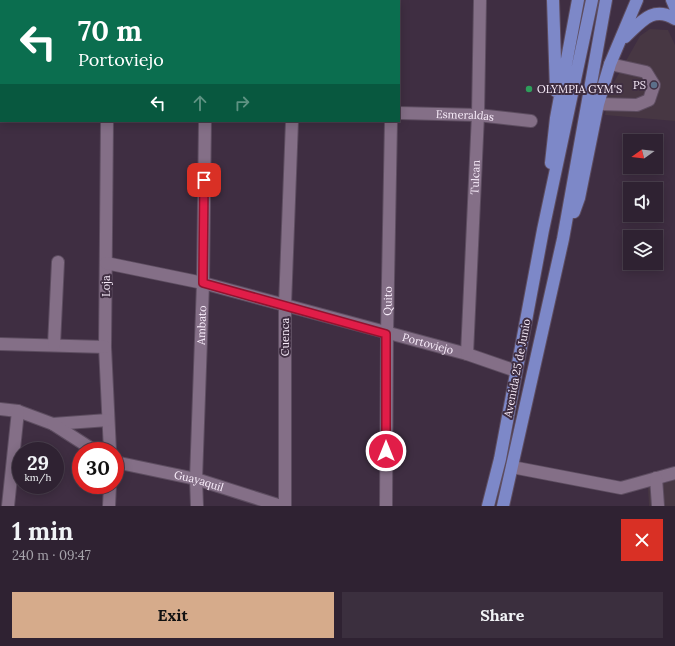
<!DOCTYPE html>
<meta charset="utf-8">
<style>
:root{--surface:#2f2232;--page:#3b2f3e;--text:#f1f3f6;--muted:#a7a4ac;--line:#4a3f4d;--accent:#d6ab8b}
body{margin:0;font-family:Lora,serif;background:var(--page);color:var(--text);height:100vh;display:flex;flex-direction:column;font-size:15px;white-space:nowrap}
*{box-sizing:border-box;margin:0}
p{font-size:13px;color:var(--muted)}
.icon{flex:none;width:22px;height:22px;fill:none;stroke:currentColor;stroke-width:2;stroke-linecap:round;stroke-linejoin:round}
.map{position:relative;height:506px;overflow:hidden}
.drawer{display:flex;flex-direction:column;background:var(--surface);flex:1}
.drawer>*{flex:none}
.top-card{position:absolute;left:0px;top:0px;width:400px;height:122px;box-shadow:0 2px 10px #0003,0 0 0 1px var(--line);background:#0b6e4f;color:#fff;overflow:hidden}
.needle{width:26px;rotate:255deg}
.fabs{position:absolute;left:623px;top:134px;display:grid;gap:8px}
.fabs a{display:grid;place-items:center;width:40px;height:40px;border-radius:0px;background:var(--surface);box-shadow:0 2px 10px #0003,0 0 0 1px var(--line);font-size:20px}
.speed{position:absolute;left:12px;top:442px;display:flex;gap:8px;font-size:20px;font-weight:700;text-align:center}
.speed>*{display:grid;place-content:center;width:52px;height:52px;border-radius:50%;background:var(--surface);box-shadow:0 2px 10px #0003,0 0 0 1px var(--line);line-height:1}
.speed small{font-size:10px;font-weight:400}
.speed .limit{border:6px solid #d22;background:#fff;color:#111}
.pin{position:absolute;display:grid;place-items:center;width:34px;height:34px;color:#fff;margin:-17px;border-radius:8px;box-shadow:0 2px 6px #0006}
.me{position:absolute;width:44px;margin:-22px;rotate:0deg;stroke-linejoin:round;filter:drop-shadow(0 0 3px #0008)}
.turn{display:flex;align-items:center;gap:14px;height:84px;padding:0 12px;font-size:18px}
.turn .icon{width:52px;height:52px;stroke-width:2.5}
.turn b{display:block;font-size:28px;line-height:34px}
.lanes{display:flex;align-items:center;height:38px;padding:0 12px;background:#0003;justify-content:center;gap:20px;direction:ltr}
.lanes .off{opacity:.35}
.round{display:grid;place-items:center;flex:none;width:42px;height:42px;border-radius:0px;background:var(--page)}
.head{display:flex;align-items:center;justify-content:space-between;height:68px;padding:0 12px}
h1{font-size:24px;font-weight:700;line-height:30px}
.primary-button{display:flex;gap:8px;margin-top:auto;padding:8px 12px}
.primary-button a{flex:1;height:46px;border-radius:0px;background:var(--accent);color:#111;font-size:16px;font-weight:700;line-height:46px;text-align:center}
.primary-button a+a{background:var(--page);color:var(--text)}
.map>svg:first-child{display:block}
</style>
<div class="map">
<svg width="675" height="506" viewBox="0 0 675 506">
<rect width="100%" height="100%" fill="#3f2e42"/>
<!-- commercial -->
<path fill="#473743" d="M650,29l18,1 7,15v76l-70,-6 4,-24 31,-55z
M675,480v26h-26l-1,-18z"/>
<g fill="none" stroke-linecap="round" stroke-linejoin="round">
<!-- minor casing -->
<g stroke="#5d4d60" stroke-width="14">
<g id="minor">
<path d="M289,0v1"/>
<path d="M107,1v-1"/>
<path d="M391,1v-1"/>
<path d="M598,104l39,1 12,-5 5,-15 -8,-13 -36,-8"/>
<path id="s1" d="M399,113l79,2 53,6"/>
<path d="M107,121l-2,226 5,104"/>
<path id="s2" d="M106,263l97,20 264,71 49,17"/>
<path d="M0,344l105,3"/>
<path d="M54,345l4,-83"/>
<path id="s3" d="M467,354l11,-239 2,-115"/>
<path d="M0,409l18,2 35,13 55,-4"/>
<path d="M53,424l42,27"/>
<path id="s4" d="M115,462l81,17 85,27"/>
<path d="M512,467l109,21 54,-15"/>
<path d="M656,478l2,28"/>
<path d="M8,506l10,-95"/>
<path d="M109,506l1,-21"/>
<path id="s5" d="M197,506l-1,-27 7,-196 2,-162"/>
<path d="M285,506v-201l7,-184"/>
<path id="s6" d="M386,506l1,-172 4,-213"/>
</g>
</g>
<!-- major casing -->
<g stroke="#5d4d60" stroke-width="14">
<path id="major" d="M553,0l3,91
M672,0l3,7
M625,37c16,-15 28,-32 50,-18
M551,163l5,-45 22,-118
M574,212l5,-14 19,-94 12,-40 27,-64
M488,506l12,-47 43,-229 49,-230
M503,506l60,-267 43,-239"/>
</g>
<!-- minor -->
<use href="#minor" stroke="#846f87" stroke-width="12"/>
<!-- major -->
<use href="#major" stroke="#7d88c8" stroke-width="12"/>
</g>
<g fill="none" stroke-linecap="round" stroke-linejoin="round">
<!-- route casing -->
<g stroke="#92132f" stroke-width="10">
<path id="route" d="M204,180l-1,103 183,51v117"/>
</g>
<!-- route -->
<use href="#route" stroke="#e11d48" stroke-width="7"/>
</g>
<!-- markers -->
<circle fill="#5c6f8a" stroke="#3f2e42" stroke-width="1.5" cx="654" cy="85" r="4"/>
<circle fill="#2e9e5b" stroke="#3f2e42" stroke-width="1.5" cx="529" cy="89" r="4"/>
<g text-anchor="middle" stroke-width="4" stroke-linejoin="round" paint-order="stroke">
<!-- poi labels -->
<g font-size="11" fill="#f9edfb" stroke="#3f2e42" text-anchor="end">
<text x="646" y="89">PS</text>
<text x="537" y="93" text-anchor="start">OLYMPIA GYM'S</text>
</g>
<!-- street labels -->
<g font-size="11" fill="#f9edfb" stroke="#3f2e42">
<text dy="4" stroke="none"><textPath href="#s1" startOffset="66">Esmeraldas</textPath></text>
<text dy="4" stroke="none"><textPath href="#s3" startOffset="177">Tulcan</textPath></text>
<text transform="translate(106 286) rotate(-90)" y="4">Loja</text>
<text dy="4" stroke="none"><textPath href="#s6" startOffset="205">Quito</textPath></text>
<text dy="4" stroke="none"><textPath href="#s5" startOffset="181">Ambato</textPath></text>
<text transform="translate(285 337) rotate(-90)" y="4">Cuenca</text>
<text dy="4" stroke="none"><textPath href="#s2" startOffset="332">Portoviejo</textPath></text>
<text transform="translate(517 368) rotate(-79)" y="4">Avenida 25 de Junio</text>
<text dy="4" stroke="none"><textPath href="#s4" startOffset="86">Guayaquil</textPath></text>
</g>
</g>
</svg>
<div class="fabs">
<a><svg class="needle" viewBox="-14 -14 28 28"><path d="M0-13l5 13h-10z" fill="#e53935"/><path d="M0 13l5-13h-10z" fill="#a7a4ac"/></svg></a>
<a><svg class="icon" aria-label="sound" viewBox="0 0 24 24"><path d="M4 9h4l5-4v14l-5-4H4zM17 9q2 3 0 6"/></svg></a>
<a><svg class="icon" aria-label="layers" viewBox="0 0 24 24"><path d="M12 4l9 5-9 5-9-5zM3 14l9 5 9-5"/></svg></a>
</div>
<div class="speed"><div>29<small>km/h</small></div><div class="limit">30</div></div>
<div class="pin" style="left:204px;top:180px;background:#d93025"><svg class="icon" aria-label="arrive" viewBox="0 0 24 24"><path d="M6 21V4h12l-3 4 3 4H6"/></svg></div>
<svg class="me" style="left:386px;top:451px" viewBox="-20 -20 40 40"><circle r="17" fill="#e11d48" stroke="#fff" stroke-width="3"/><path d="M0-11L8 9 0 5-8 9z" fill="#fff"/></svg>
<div class="top-card">
<div class="turn"><svg class="icon" aria-label="left" viewBox="0 0 24 24"><path d="M17 20v-9H6M10 6l-5 5 5 5"/></svg><div><b>70 m</b>Portoviejo</div></div>
<div class="lanes"><svg class="icon" aria-label="left" viewBox="0 0 24 24"><path d="M17 20v-9H6M10 6l-5 5 5 5"/></svg><svg class="icon off" aria-label="ahead" viewBox="0 0 24 24"><path d="M12 20V5M6 11l6-6 6 6"/></svg><svg class="icon off" aria-label="right" viewBox="0 0 24 24"><path d="M7 20v-9h11M14 6l5 5-5 5"/></svg></div>
</div>
</div>
<section class="drawer">
<div class="head"><div><h1>1 min</h1><p>240 m · 09:47</p></div><a class="round" style="background:#d93025;color:#fff"><svg class="icon" aria-label="close" viewBox="0 0 24 24"><path d="M6 6l12 12M18 6L6 18"/></svg></a></div>
<div class="primary-button"><a>Exit</a><a>Share</a></div>
</section>
